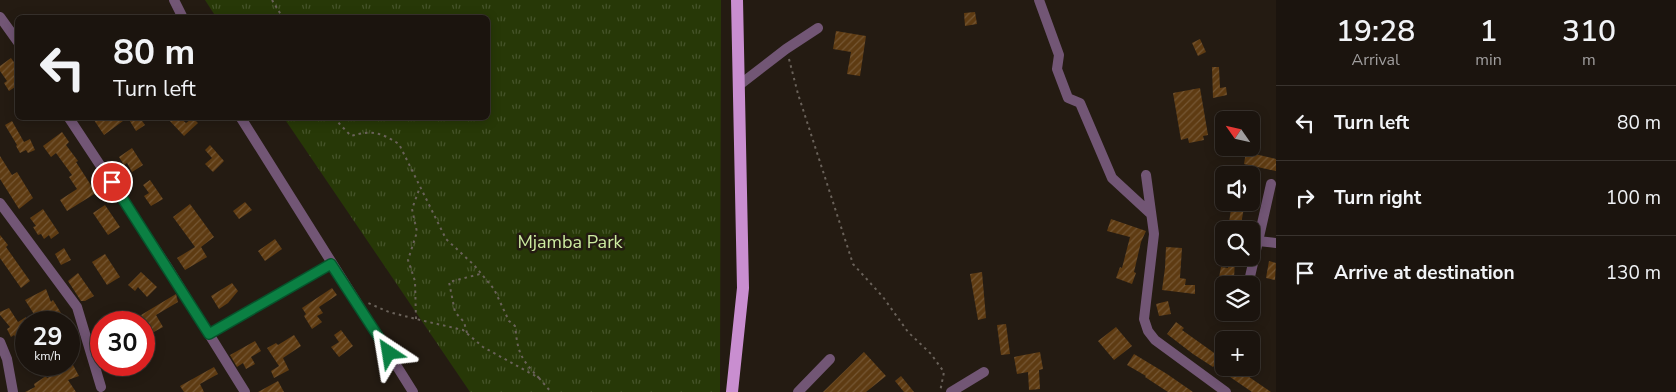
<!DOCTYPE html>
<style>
:root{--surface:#1b140e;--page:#241d17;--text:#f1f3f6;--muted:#a09e9e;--line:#39332e}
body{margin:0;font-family:"Nunito Sans",sans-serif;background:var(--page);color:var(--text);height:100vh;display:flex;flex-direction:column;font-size:19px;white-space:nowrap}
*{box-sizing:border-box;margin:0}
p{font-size:16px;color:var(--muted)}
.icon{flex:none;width:28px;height:28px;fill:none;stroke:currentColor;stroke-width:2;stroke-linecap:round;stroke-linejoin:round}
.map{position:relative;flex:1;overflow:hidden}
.panel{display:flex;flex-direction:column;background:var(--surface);width:400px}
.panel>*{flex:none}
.banner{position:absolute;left:15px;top:15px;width:475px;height:105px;border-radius:8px;box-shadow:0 2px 12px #0003,0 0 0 1px var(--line);background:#1b140e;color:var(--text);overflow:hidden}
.needle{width:32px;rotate:304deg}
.tools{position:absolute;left:1215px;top:111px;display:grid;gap:10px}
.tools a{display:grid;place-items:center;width:45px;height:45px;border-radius:8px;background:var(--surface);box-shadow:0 2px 12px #0003,0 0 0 1px var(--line);font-size:25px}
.speed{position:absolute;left:15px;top:311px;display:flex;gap:10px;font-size:25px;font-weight:700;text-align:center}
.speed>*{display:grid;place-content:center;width:65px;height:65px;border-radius:50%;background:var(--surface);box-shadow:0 2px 12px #0003,0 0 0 1px var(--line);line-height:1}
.speed small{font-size:12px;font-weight:400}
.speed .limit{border:8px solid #d22;background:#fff;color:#111}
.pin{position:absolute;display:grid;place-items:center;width:42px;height:42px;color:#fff;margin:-21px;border:2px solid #fff;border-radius:50%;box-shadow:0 1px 5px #0007}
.me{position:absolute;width:55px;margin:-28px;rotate:327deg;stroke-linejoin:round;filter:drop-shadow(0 0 4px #0008)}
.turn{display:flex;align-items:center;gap:18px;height:105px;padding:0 15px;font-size:22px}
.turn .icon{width:65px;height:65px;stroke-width:2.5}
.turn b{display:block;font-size:35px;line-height:42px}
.eta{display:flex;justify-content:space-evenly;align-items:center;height:85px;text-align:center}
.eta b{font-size:30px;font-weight:600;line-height:35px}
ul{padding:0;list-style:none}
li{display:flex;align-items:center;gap:15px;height:75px;padding:0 15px;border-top:1px solid var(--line)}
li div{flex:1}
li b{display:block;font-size:19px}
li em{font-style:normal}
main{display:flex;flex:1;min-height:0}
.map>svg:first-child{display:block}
</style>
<main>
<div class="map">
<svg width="1276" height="392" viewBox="0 0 1276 392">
<defs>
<pattern id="park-tufts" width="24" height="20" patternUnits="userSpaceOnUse" patternTransform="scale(1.25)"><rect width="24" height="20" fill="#273807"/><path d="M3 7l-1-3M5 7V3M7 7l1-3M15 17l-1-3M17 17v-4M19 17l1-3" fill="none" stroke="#46542a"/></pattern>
<pattern id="building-hatch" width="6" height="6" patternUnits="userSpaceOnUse" patternTransform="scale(1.25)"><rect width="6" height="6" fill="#5e3b12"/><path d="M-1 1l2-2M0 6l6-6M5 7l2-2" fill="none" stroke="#755734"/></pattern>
</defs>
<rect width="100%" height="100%" fill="#241b12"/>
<!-- park -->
<path fill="url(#park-tufts)" d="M205,0h516l-1,392h-250l-186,-274h204v-100l-272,-1z"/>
<!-- building -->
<path fill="url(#building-hatch)" d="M975,12l2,12 -12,2 -1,-13z
M836,31l30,5 -6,40 -13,-2 4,-22 -18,-3z
M1200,39l6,13 -8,4 -6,-13z
M11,58l7,10v17l-9,6 -5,-8 3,-2 -7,-10v-5z
M1212,67h7l1,21 6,-1 1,8 -14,3z
M1200,88l8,47 -5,1 1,4 -15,3 -1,-5 -7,2 -8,-47z
M98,118h29l-23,17 -10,-15z
M128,118h12l5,7 -9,6z
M167,118h13l6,5 7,-5 5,5 -14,13z
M12,121l12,21 6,-3 5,11 -7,3 -2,-3 -6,3 -4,-7 1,-1 -12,-20z
M62,132l7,10 -3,3 12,16 -2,1 20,31 -29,18 -7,-11 17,-11 -8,-12 3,-2 -16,-22 -5,4 -8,-11z
M210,145l14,16 -11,11 -8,-8 7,-6 -7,-8z
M132,148l11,17 -11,7 -5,-9 -3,2 -5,-8z
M1246,152l30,7v12l-32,-7z
M0,156l12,19 5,-3 16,26 -14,11 -19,-30z
M150,180l13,19 -12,7 -7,-10 5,-3 -6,-8z
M245,202l7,8 -13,9 -6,-8z
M1232,202h13l-5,28h-12z
M190,204l24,33 -13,10 6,10 -22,13 -8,-12 18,-11 -22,-30z
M105,205l15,22 -12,8 -15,-22z
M43,209l16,24 -8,6 -2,-4 -5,4 -3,-5 -3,1 -5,-8 3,-1 -6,-8z
M1111,219l35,12 -5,11 -7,30 2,1 -4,11 -16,-6 4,-11 2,1 8,-31 -23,-6z
M0,235l8,10 -2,2 24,34 -9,7 -21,-30z
M275,239l7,10 -17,12 -7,-10z
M1166,247l16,1 -2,30 6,1 -1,6h10v9l-33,-4 3,-22z
M64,248l7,12 -10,5 -6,-11z
M105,254l15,23 -13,8 -15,-23z
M1228,258h7l-1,21h-2l-1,6 -13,-2 3,-16 7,1z
M1269,261l7,2 -1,17 -9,-2z
M141,272l16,15 -10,10 -9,-10 -3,4 -7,-6z
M982,272l4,46 -8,2 -8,-46z
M78,273l16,23 -9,5h-4l-13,-20z
M232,283l6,8 -10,12 -9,6 -8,-13z
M332,288l5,7 -18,12 4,6 -6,3 5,6 -10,7 -8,-13 2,-2 -4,-6z
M46,289l5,13 2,-2 8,13 -15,9h-7l-14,-22z
M176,294l2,8 -22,13 7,12 -11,6 -11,-18z
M1168,301l3,13 -12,2 -3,-12z
M9,308l9,14 8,-5v23l-7,3 -5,-8 -3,2 -4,-8 3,-2 -10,-12v-3z
M1176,322l8,6 -2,2 42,30v8h12l35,24h-19l-38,-26 -1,1 -20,-13 -26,-20z
M1006,324l4,30 -9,1 -4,-30z
M1116,327l16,19 -18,14 -16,-19z
M341,330l12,16 -14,11 -8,-10 8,-5 -5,-7z
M294,335l7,11 -18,12 6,12 -15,8 -3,-7 8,-5 -12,-18 9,-5 2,2z
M255,341l6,10 -10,6 4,7 -9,5 -3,-6 -6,4 -7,-12z
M864,352l22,24 -20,16h-43z
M1040,352l3,17 -4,1 1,19 -11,1 -1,-18 -11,2 -3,-17z
M1134,354l33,20 26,18h-25l-23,-15 1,-1 -19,-11z
M58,365h15l6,11 -11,4 8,12h-51l10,-5 -1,-3 12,-8 1,2 14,-7z
M214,367l4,7 -18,10 4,8h-20l-4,-6z
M901,376l13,16h-10l-9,-11z
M278,381l6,11h-26z"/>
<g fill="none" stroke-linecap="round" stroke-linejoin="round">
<!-- path -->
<path stroke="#6a625a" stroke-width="2" stroke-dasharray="2.5 4" stroke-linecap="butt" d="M272,0l11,18
M789,59l9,35 55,170 30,33 25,35 23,22 13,18 -4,20
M334,118l17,18c21,-6 29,-4 48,8l47,95 28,26 20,24 15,32 6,5c3,27 5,32 24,52l-56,-31 -20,-17 -47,-11 -27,-7 -21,-9
M416,319l-1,-38 -7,-21 9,-28 -5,-23 8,-22
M467,333l-3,-11 -9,-10 -6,-30 31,-8
M539,378l12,14"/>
<!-- minor -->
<path stroke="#725675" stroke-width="10" d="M174,0l9,18
M1039,0l20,55 -2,14 11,29 12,5 32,75 39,36
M0,17l18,25
M738,86l48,-37 32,-21
M69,118l97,147 79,127
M241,118l172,274
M1146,175l8,59 -10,85 4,12 7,9 71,52
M0,203l77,104 24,80
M1258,241l18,2
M1249,281l22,-97
M209,334l122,-70
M0,342l7,17 6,33
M798,392l32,-33
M951,392l33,-20"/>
<!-- major -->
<path stroke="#c98ed0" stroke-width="12" d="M732,392l11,-104 -6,-288"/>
</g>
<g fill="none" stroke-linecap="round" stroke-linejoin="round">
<!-- route casing -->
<g stroke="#07532c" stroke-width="12">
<path id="route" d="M112,182l97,152 122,-70 58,89"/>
</g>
<!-- route -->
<use href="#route" stroke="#0b8043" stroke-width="9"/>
</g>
<g text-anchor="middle" stroke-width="5" stroke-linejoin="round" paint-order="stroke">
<!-- park labels -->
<g font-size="18" fill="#cceba0" stroke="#241b12">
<text x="570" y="248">Mjamba Park</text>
</g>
</g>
</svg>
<div class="tools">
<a><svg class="needle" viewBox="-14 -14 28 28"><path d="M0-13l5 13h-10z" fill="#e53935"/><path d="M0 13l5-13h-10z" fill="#a09e9e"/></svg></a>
<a><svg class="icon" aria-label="sound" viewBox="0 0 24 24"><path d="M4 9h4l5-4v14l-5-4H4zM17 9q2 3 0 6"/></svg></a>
<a><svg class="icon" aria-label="search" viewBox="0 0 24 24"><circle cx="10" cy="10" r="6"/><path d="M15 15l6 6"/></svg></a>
<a><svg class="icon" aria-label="layers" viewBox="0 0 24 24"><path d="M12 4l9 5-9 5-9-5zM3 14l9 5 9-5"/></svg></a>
<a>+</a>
</div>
<div class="speed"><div>29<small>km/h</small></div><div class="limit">30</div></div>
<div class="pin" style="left:112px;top:182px;background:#d93025"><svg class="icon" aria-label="arrive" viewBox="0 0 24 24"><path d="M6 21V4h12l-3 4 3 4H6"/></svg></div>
<svg class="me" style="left:389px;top:353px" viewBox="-20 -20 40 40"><path d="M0-17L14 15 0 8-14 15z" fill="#0b8043" stroke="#fff" stroke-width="4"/></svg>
<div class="banner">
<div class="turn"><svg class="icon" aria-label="left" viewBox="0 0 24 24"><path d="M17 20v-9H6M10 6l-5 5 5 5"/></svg><div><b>80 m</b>Turn left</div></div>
</div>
</div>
<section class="panel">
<div class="eta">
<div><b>19:28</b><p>Arrival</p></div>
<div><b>1</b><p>min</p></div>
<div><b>310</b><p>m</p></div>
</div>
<ul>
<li><svg class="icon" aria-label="left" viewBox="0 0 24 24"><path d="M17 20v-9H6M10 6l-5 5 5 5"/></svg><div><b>Turn left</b></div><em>80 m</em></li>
<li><svg class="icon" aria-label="right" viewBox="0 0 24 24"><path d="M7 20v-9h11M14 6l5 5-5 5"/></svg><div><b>Turn right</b></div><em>100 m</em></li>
<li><svg class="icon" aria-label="arrive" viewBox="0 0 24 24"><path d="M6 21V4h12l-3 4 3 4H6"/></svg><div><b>Arrive at destination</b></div><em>130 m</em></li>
</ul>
</section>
</main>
